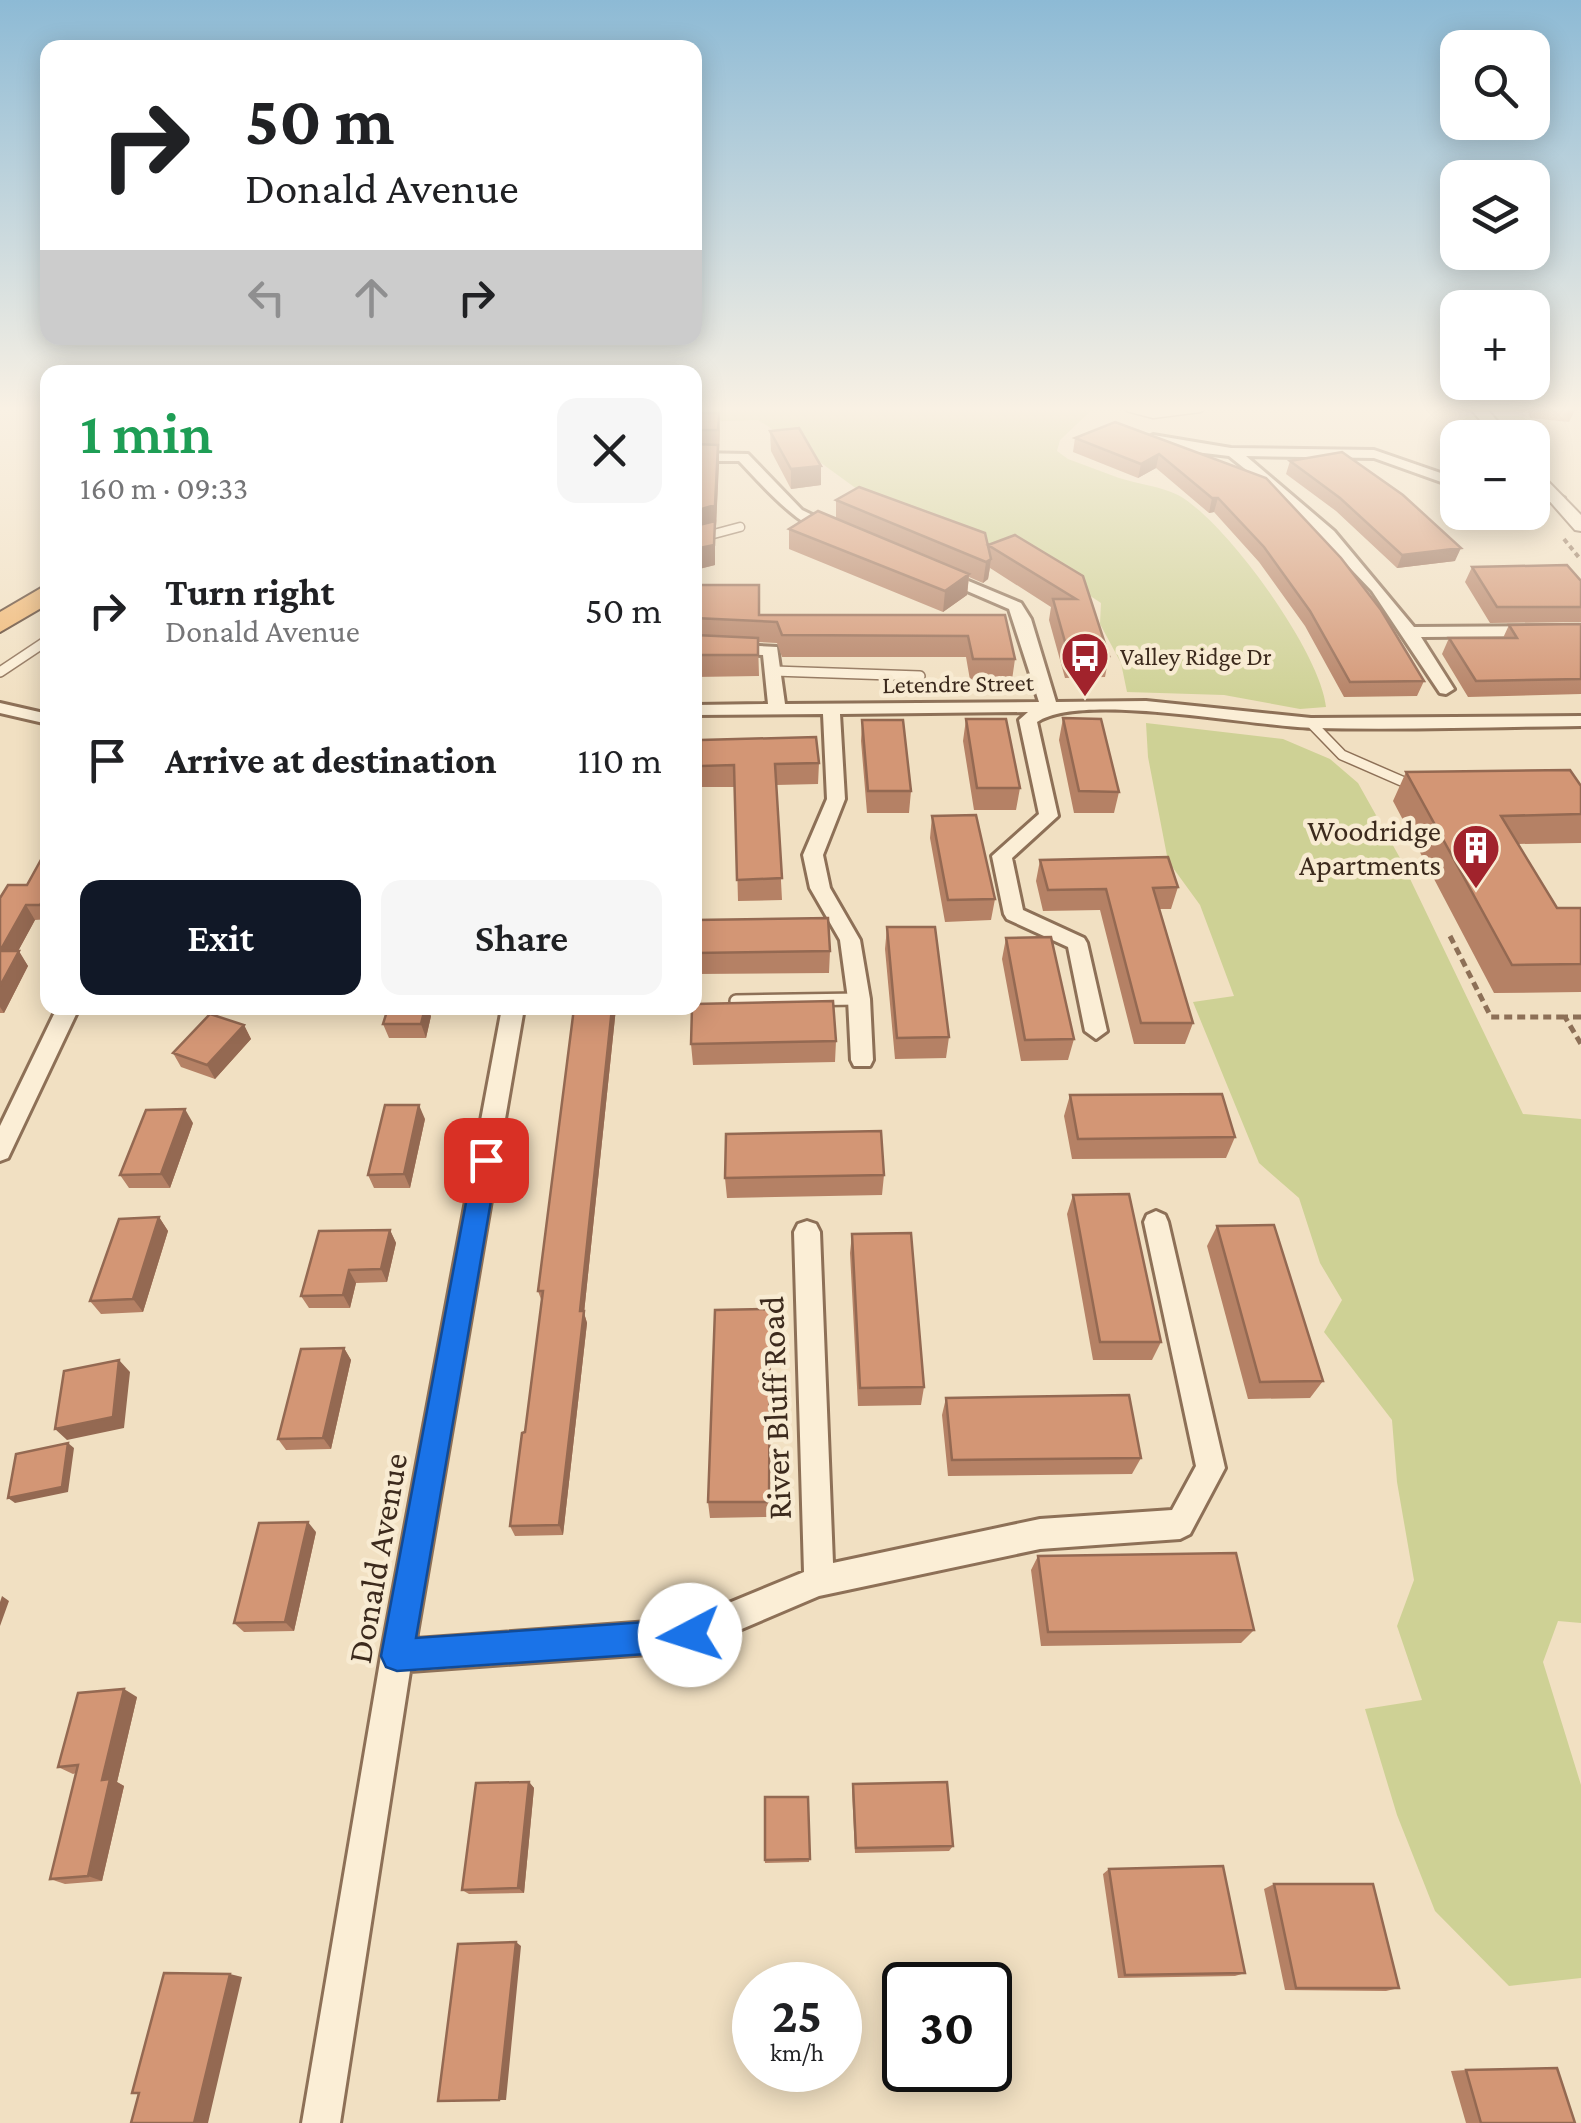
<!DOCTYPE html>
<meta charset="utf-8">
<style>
:root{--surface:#fff;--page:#f6f6f6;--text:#202124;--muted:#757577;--accent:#111827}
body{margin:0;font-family:"Crimson Pro",serif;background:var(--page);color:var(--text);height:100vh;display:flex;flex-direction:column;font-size:38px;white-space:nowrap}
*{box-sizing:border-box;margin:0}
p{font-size:32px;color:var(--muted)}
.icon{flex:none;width:55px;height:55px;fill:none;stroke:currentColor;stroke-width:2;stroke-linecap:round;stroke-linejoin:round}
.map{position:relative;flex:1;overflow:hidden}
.side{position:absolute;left:40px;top:365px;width:662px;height:650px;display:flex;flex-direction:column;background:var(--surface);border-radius:20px;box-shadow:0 5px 25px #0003}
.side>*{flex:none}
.banner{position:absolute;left:40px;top:40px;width:662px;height:305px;border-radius:20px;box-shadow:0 5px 25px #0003;background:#fff;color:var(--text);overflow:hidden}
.buttons{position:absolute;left:1440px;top:30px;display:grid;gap:20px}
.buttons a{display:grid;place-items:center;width:110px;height:110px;border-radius:20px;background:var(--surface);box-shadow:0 5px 25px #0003;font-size:50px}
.speed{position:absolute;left:732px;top:1962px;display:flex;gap:20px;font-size:50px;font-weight:700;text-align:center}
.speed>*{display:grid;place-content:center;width:130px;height:130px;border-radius:50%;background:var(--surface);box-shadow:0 5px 25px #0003;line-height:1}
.speed small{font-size:25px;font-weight:400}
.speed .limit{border:5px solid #111;border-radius:15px;background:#fff;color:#111}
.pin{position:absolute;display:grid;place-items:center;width:85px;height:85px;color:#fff;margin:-42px;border-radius:20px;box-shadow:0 5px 15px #0006}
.me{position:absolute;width:110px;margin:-55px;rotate:265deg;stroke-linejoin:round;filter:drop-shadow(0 0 8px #0008)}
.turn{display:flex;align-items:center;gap:35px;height:210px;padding:0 40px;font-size:45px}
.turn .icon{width:130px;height:130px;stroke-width:2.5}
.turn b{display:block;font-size:70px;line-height:85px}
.lanes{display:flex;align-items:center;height:95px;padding:0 40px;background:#0003;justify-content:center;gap:50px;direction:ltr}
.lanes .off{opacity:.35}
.round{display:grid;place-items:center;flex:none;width:105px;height:105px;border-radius:20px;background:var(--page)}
.overview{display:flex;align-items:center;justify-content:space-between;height:170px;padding:0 40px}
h1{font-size:60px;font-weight:600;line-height:75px;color:#1e9e55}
.button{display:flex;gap:20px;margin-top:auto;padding:20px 40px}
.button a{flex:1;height:115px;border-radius:20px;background:var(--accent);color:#fff;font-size:40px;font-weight:600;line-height:115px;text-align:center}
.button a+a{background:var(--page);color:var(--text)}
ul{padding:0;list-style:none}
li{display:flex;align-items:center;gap:30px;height:150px;padding:0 40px}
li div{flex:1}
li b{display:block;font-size:38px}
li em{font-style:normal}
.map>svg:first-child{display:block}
</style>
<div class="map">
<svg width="1581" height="2123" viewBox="0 0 1581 2123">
<rect width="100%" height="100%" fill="#f1e0c2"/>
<!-- green -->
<path fill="#ced195" d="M695,408h399l-34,32 -3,11 11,8c17,6 34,13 51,19 19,6 41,8 59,17 48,26 143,158 148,212l-26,2 -76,-14 -97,-3 -6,-29 -21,-39 1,-21 -50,-33 -190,-78 -44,-32 -35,-19 -7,-10 -17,-11 -63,2z
M1146,723l137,16 47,20 28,24 42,75 123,256 58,5v504l-23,-2 -15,41 38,123v193l-72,8 -74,-75 -38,-96 -32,-106 57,-9 -25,-74 17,-46 -17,-98 -5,-62 -68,-88 18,-32 -22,-37 -21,-65 -40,-35 -66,-161 41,-6 -34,-91 -32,-44 -20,-104z"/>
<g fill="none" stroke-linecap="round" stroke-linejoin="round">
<!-- service-far2 casing -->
<g stroke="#8d7057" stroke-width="11">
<path id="service-far2" d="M1130,408l23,6 47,-6
M695,539l45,-12"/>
</g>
<!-- service-far1 casing -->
<g stroke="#8d7057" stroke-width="12">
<path id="service-far1" d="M774,671l146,5
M0,672l48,-32
M1311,723l31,32 62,27"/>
</g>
<!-- service casing -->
<g stroke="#8d7057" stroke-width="16">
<path id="service" d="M736,1001l123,-2"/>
</g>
<!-- minor casing -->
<g stroke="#8d7057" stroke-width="6">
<path id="minor" d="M1153,435l78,13 143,2 84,29v9l-84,-30 -128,-2 88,75 80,96 167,-1v10l-160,1 33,52 -8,5 -6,-1 -68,-102 -82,-86 -61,-49 -50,-6 -31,-8 -2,-3z
M695,453l53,1 54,56 39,19c-28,18 -83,-49 -102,-68h-44z
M1532,494h25l7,4 -7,4h-25z
M942,570l79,33 10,16 25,83 90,-1 165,17 270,-2v10c-89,1 -178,4 -266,2 -61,-1 -233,-37 -278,-6l21,94 -46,42 11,52 61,28 3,5 20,88 -11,8 -11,-8 -17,-84 -61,-28 -3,-5 -12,-58 47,-42 -20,-94 9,-8 -188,2 5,85 -22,56 7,33 30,52 10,59 3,61 -3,6h-16l-3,-6 -3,-61 -8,-59 -30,-52 -7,-33 24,-56 -4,-85 -128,1v-10l73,-1 -5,-49 -68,-2v-10l82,4 8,57 254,-2 -30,-93 -72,-31 -3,-3z
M0,703l48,11v10l-48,-11z
M57,1008h22l-71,150 -8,3v-35z
M502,1008h22l-108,631 274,-20 114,-47 -10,-340 4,-8 9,-3 9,3 4,8 13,331 207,-44 132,-9 24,-44 -52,-244 3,-7 9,-4 9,4 3,7 57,246 -35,66 -10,5 -140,10 -221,47 -129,55 -280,20 -70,452h-38l79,-467z"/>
</g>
<!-- tertiary casing -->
<g stroke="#8d7057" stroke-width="4">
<path id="tertiary" d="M1470,408h16l26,30h-17z
M1532,465l49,50v16l-6,-1 -43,-49z"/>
</g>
<!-- trunk casing -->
<g stroke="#5a3f2c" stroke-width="4">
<path id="trunk" d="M48,584v20l-48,28v-20z"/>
</g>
<!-- path-far1 -->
<path stroke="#8d7057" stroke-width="4" stroke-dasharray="5 4" stroke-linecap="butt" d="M1532,445l10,10
M1564,539l17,21"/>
<!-- path -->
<path stroke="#8d7057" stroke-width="5" stroke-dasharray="8 5" stroke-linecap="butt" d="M1450,936l41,81h74
M1581,1017h-16l16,27"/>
<!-- service-far2 -->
<use href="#service-far2" stroke="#fbeed6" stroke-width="8"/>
<!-- service-far1 -->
<use href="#service-far1" stroke="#fbeed6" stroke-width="9"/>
<!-- service -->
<use href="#service" stroke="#fbeed6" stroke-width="11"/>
<!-- minor -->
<use href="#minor" fill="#fbeed6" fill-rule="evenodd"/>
<!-- tertiary -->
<use href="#tertiary" fill="#fbeed6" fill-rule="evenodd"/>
<!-- trunk -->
<use href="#trunk" fill="#efb672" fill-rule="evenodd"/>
</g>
<!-- wall -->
<path fill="#b58165" d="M1528,408h46l1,2 -6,12 -39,-4z
M695,413h24l1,19 -4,94h-1v39l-20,5z
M1115,422l151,56 158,203 -7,15 -73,1 -39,-71 -46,-64 -45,-50 -5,1 -53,-45 -18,10 -65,-26 2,-14z
M770,431l51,35v19l-30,4 -20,-38z
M1290,461l165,100 -58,7 -61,-57 -50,-37z
M836,500l152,45 95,31 26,80 -4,21 -40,1 -16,-58 2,-13 -61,-39 -2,11 -5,4 -14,-6 -2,18 -24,17 -154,-63v-20l47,-11z
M1472,567l109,14v41l-91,1 -25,-41z
M695,585l64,30h246l10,44 -3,21h-42l-4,-23h-184l-5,-14 -19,-1 1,34 -64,1z
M1581,624v70l-113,3 -26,-43 7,-16h54l6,-13z
M1063,718l56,74 -5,21h-40l-15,-73z
M966,719l54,69 -4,22h-42l-11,-69z
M862,720l49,71 -2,22h-42l-6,-72z
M819,763l-1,21 -42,1 6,115 -44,1 -3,-114h-33l-1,-21z
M1406,772l175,14v57l-63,1 39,64h24v84l-87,1 -101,-192z
M932,816l63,83 -4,21 -46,2 -15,-84z
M48,847v72l-13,1 -17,31 10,15 -24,47h-4v-115l27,-13z
M1040,860l138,27 -7,22h-12l34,114 -8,21h-51l-34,-134 -57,1 -7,-30z
M695,920l135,31 -1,22 -133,1z
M887,927l62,110 -3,21 -51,1 -10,-110z
M1006,938l68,101 -6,21 -47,1 -19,-102z
M574,1008h42l-32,305 3,10 -24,212 -48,1 -5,-10 15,-94 17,-130 -4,-11z
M431,1016l-5,22h-37l-6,-14z
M244,1025l7,14 -36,40 -34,-12 -8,-14z
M836,1041l-1,21 -142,3 -2,-21z
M1070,1095l165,42 -9,21 -154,1 -8,-43z
M425,1119l-15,69h-36l-6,-13z
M193,1123l-23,65h-41l-9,-13z
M884,1175l-2,20 -155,3 -2,-20z
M1073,1195l88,147 -9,18h-59l-26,-146z
M159,1217l9,14 -25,81 -42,2 -11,-13z
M1217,1226l106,155 -13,17 -62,1 -41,-153z
M390,1230l6,13 -9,39 -31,1 -6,25h-41l-8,-12z
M852,1234l72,153 -3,18 -63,1 -8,-153z
M770,1309l-1,208 -59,1 -2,-16z
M344,1348l7,12 -20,89 -45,1 -8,-11z
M946,1398l195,60 -9,16 -184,2 -6,-61z
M316,1532l-22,99 -50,1 -10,-9z
M1038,1556l216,74 -13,13 -200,3 -10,-76z
M137,1697l-20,85 7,4 -22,95 -37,3 -15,-5 26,-106 -3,1 -15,-7z
M529,1782l5,6 -10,105 -55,1 -7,-4z
M853,1784l100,62 -4,5 -94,2 -3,-63z
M765,1797h43l1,65 -44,1z
M1109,1869l136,104 -10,3 -117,2 -15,-104z
M1274,1884l125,104 -13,3 -101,-1 -21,-101z
M1466,2070l109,53h-109l-15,-52z"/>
<!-- shaded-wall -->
<path fill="#946952" d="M718,445l1,20 -3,61h-1v39l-20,5v-59z
M1159,454l-3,14 -18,10 3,-14z
M821,466v19l-30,4v-20z
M1212,498h6l-4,14 -5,1z
M1461,548l-6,13 -58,7 5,-13z
M991,559l-3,20 -5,4 3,-21z
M969,574l-2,21 -24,17 2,-21z
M48,891v26l-8,-12z
M26,905l9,15 -25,46 -10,-15z
M19,951l9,15 -24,47 -4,-6v-21z
M425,1008h3l3,8 -5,22 -5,-14z
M612,1008h4l-32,305 3,10 -24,212 -4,-10z
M244,1025l7,14 -36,40 -8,-14z
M419,1105l6,14 -15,69 -6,-14z
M185,1109l8,14 -23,65 -9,-14z
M159,1217l9,14 -25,81 -10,-13z
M390,1230l6,13 -9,39 -6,-13z
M349,1270l7,13 -6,25 -7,-13z
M344,1348l7,12 -20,89 -8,-11z
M119,1360l11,12 -6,56 -57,12 -12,-11z
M68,1443l6,5 -6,44 -53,11 -7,-5z
M308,1522l8,10 -22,99 -9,-9z
M2,1596l7,5 -9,25v-24z
M124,1689l13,8 -20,85 7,4 -22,95 -14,-5 14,-96z
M529,1782l5,6 -10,105 -6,-5z
M516,1942l5,4 -15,154h-7z
M230,1974l12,3 -34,146h-14z"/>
<!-- building -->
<path fill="#d39675" stroke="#946952" stroke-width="2.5" d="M695,413h24l-1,17h-23z
M1115,422l151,56 75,80 40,52 43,71 -74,1 -40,-71 -46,-64 -46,-49h-6l-53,-44 -18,10 -66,-26z
M799,428l22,38 -30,3 -21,-38z
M695,444l23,1 -3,60 -20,6z
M1342,452l61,43 58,53 -59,7 -62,-57 -50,-37z
M859,487l126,46 6,26 -5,3 -150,-62z
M818,511l151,63 -24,17 -156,-62z
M715,521l-1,24 -19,4v-23z
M1015,535l68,41 26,80h-40l-16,-57h23l-88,-54z
M1567,565l14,16v26h-84l-25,-40z
M695,585h64v30h246l10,44h-42l-5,-23 -186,-1 -5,-13 -82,-4z
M1581,624v55l-105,2 -27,-43h68l-8,-13z
M695,635l63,3v17h-63z
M1063,718l38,1 18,73 -40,-1z
M966,719h40l14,69h-43z
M862,720h41l8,71h-43z
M816,737l3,26 -44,1 7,114 -45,2 -3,-115 -33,1v-26z
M1570,770l11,16v28l-80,2 56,92h24v56l-69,1 -106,-193z
M976,815l19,84 -47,1 -16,-84z
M48,847v44l-8,14h-14l-26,46v-53l8,-13h19z
M1168,857l10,30 -25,1 40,135h-52l-35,-134 -58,1 -8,-30z
M828,918l2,33 -135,2v-33z
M887,927h48l14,110 -52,1z
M1051,937l23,102 -49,1 -19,-102z
M0,951h19l-19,35z
M833,1001l3,40 -145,3 1,-36h3v-4z
M388,1008h37l-4,16h-38z
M574,1008h38l-32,303h4l-25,214 -49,1 12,-93 3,-1 18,-141h-5z
M210,1014l34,11 -37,40 -34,-12z
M1222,1094l13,43 -157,2 -8,-44z
M385,1105h34l-15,69 -36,1z
M185,1109l-24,65 -41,1 26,-65z
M881,1131l3,44 -159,3 1,-44z
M1129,1194l32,148h-61l-27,-147z
M159,1217l-26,82 -43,2 29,-82z
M1274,1225l49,156 -63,1 -43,-156z
M390,1230l-9,39 -32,1 -6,25 -42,1 18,-65z
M911,1233l13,154 -64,1 -8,-154z
M770,1309l-1,193h-61l7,-192z
M344,1348l-21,90 -45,1 23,-90z
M119,1360l-6,57 -58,12 9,-58z
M1129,1395l12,63 -189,2 -6,-62z
M68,1443l-6,44 -54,11 8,-44z
M308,1522l-23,100 -51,1 25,-100z
M1236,1553l18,77 -206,2 -10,-76z
M124,1689l-22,91 8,-1 -22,97 -38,3 28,-114 -20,2 20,-74z
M529,1782l-11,106 -56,2 14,-107z
M947,1782l6,64 -97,2 -3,-64z
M765,1797h43l2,62 -45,1z
M1223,1866l22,107 -120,2 -16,-106z
M1274,1884h99l26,104h-103z
M516,1942l-17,158 -61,1 20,-157z
M164,1973l66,1 -36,149h-63l8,-30h-7z
M1557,2068l18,55h-94l-15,-53z"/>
<!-- sky -->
<linearGradient id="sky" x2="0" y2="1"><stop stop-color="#8dbad5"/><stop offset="0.58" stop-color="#f9f1e4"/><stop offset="1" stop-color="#f9f1e4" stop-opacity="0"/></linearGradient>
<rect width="1581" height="705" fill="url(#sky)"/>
<!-- route -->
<path fill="#1a73e8" stroke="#114b97" stroke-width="2.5" d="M486,1150l9,3 3,7 -82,478 274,-19 11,5 5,11 -5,11 -11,5 -293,20 -11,-4 -5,-11 93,-496 3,-7z"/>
<!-- icons -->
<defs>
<g id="bus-pin" transform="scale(2.5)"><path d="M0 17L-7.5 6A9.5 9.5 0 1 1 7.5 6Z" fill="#a1232c" stroke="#f8ebd2"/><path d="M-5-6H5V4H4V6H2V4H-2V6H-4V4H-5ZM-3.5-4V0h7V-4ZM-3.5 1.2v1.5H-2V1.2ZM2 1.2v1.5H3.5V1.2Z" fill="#fff"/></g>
<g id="building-pin" transform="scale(2.5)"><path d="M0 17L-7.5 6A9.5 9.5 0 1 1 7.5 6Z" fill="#a1232c" stroke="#f8ebd2"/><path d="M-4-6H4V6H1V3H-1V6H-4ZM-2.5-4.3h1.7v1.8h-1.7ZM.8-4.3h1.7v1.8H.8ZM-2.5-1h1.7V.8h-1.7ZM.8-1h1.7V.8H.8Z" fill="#fff"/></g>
</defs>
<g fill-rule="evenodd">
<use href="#bus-pin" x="1085" y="656"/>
<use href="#building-pin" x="1476" y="848"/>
</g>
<g text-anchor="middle" stroke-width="9" stroke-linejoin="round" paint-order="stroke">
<!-- far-poi labels -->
<g font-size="25" fill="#3c2a1d" stroke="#f8ebd2" text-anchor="start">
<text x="1120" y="665">Valley Ridge Dr</text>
</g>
<!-- far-street labels -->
<g font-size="25" fill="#3c2a1d" stroke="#f8ebd2">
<text transform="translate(958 683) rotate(-1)" y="9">Letendre Street</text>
</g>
<!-- poi labels -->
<g font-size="30" fill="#3c2a1d" stroke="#f8ebd2" text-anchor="end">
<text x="1441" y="841">Woodridge<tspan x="1441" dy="34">Apartments</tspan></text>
</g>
<!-- near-street labels -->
<g font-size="35" fill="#3c2a1d" stroke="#f8ebd2">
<text transform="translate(775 1408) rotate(-92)" y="12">River Bluff Road</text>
<text transform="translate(377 1558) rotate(-80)" y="12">Donald Avenue</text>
</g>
</g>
</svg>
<div class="buttons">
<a><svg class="icon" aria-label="search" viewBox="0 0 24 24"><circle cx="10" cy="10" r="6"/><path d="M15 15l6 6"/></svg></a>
<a><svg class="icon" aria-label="layers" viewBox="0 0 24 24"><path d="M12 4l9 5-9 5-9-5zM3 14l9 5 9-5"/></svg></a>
<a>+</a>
<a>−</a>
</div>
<div class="speed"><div>25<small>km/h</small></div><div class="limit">30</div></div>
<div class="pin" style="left:486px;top:1160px;background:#d93025"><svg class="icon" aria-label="arrive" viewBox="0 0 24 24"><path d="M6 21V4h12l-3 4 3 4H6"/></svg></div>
<svg class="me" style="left:690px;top:1635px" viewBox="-20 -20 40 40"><circle r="19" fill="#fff"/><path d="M0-13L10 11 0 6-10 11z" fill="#1a73e8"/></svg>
<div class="banner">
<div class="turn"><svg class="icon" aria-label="right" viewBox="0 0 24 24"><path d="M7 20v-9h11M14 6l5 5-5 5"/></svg><div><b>50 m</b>Donald Avenue</div></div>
<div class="lanes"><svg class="icon off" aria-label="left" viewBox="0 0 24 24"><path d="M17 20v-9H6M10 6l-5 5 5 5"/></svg><svg class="icon off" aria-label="ahead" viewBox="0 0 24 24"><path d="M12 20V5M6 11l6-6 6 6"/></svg><svg class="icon" aria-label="right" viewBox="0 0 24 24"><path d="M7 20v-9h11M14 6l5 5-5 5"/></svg></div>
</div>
<section class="side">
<div class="overview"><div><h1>1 min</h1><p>160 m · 09:33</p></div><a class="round"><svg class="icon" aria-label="close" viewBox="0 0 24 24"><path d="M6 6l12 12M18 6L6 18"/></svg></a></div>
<ul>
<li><svg class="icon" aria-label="right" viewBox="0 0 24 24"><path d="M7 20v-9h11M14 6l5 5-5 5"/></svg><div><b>Turn right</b><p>Donald Avenue</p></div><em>50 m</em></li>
<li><svg class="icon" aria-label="arrive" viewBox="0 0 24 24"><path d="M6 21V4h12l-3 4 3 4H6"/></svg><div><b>Arrive at destination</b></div><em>110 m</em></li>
</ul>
<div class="button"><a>Exit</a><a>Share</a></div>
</section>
</div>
